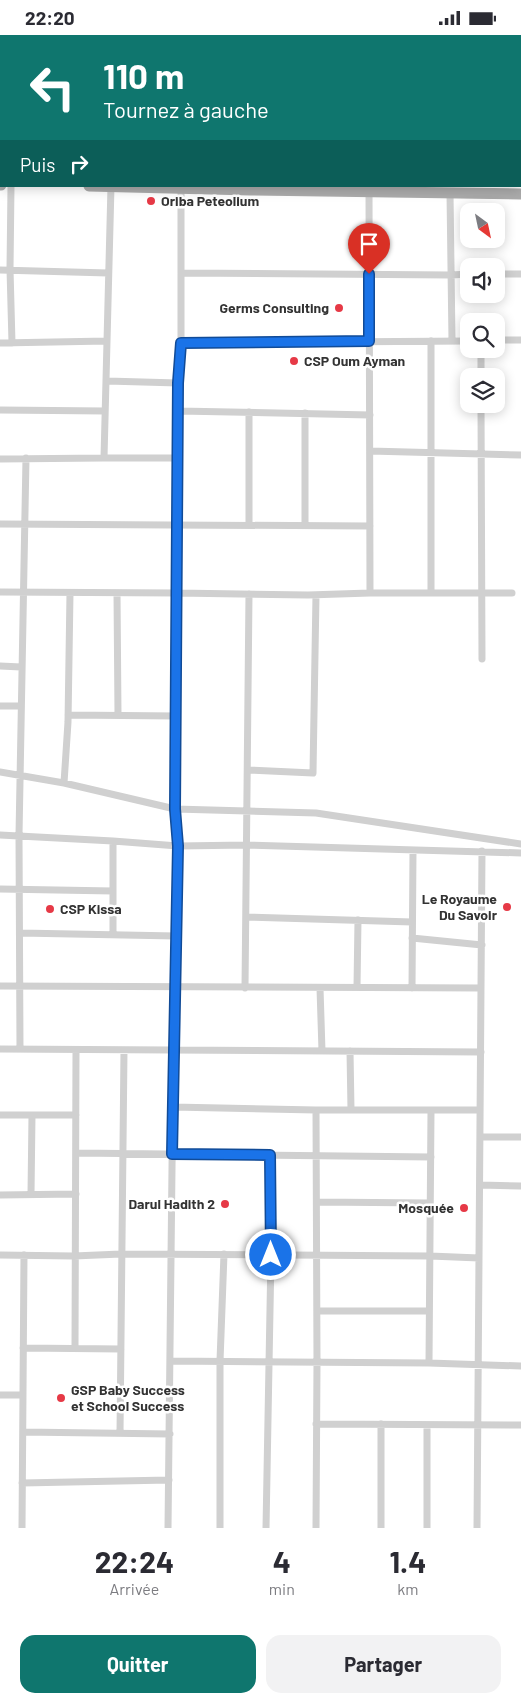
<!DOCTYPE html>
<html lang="fr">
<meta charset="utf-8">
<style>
:root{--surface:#fff;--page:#f2f2f3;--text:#2b2b33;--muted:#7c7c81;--accent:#0f766e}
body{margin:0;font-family:Barlow,sans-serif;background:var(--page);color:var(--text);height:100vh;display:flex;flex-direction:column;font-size:19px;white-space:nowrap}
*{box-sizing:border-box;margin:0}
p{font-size:16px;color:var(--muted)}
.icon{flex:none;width:28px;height:28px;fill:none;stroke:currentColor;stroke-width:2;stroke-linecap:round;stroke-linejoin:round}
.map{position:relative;height:1493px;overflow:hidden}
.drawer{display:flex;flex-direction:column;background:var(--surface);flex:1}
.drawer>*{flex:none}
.banner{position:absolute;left:0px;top:0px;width:521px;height:152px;box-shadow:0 2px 12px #0003;background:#0f766e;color:#fff;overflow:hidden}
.needle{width:32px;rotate:147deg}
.controls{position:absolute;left:460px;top:168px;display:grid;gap:10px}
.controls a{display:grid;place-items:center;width:45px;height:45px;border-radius:10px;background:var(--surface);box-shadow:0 2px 12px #0003;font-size:25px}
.pin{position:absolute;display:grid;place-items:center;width:42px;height:42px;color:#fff;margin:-51px -21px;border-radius:50% 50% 50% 0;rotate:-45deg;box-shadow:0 0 5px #0007}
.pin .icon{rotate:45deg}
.me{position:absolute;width:55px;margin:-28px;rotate:0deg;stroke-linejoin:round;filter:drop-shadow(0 0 4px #0008)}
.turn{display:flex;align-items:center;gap:18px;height:105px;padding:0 20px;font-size:22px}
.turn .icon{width:65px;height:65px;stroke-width:2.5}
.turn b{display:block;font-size:35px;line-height:42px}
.then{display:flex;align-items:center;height:48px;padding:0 20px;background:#0003;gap:10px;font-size:19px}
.eta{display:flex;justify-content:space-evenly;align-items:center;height:85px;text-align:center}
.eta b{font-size:30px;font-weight:700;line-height:35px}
.cta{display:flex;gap:10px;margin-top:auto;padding:10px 20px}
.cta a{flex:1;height:58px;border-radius:15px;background:var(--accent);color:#fff;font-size:20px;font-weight:700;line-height:58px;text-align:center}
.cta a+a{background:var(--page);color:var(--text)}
.status{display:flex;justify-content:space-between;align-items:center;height:35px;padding:0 25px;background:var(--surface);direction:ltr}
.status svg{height:14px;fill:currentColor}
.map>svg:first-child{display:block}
</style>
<div class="status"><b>22:20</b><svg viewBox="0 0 49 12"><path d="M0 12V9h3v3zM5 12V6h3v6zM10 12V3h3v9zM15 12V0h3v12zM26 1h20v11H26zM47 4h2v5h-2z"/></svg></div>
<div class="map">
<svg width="521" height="1493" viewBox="0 0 521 1493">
<rect width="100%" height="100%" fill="#fff"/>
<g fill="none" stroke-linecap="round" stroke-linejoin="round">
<!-- stream -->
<path stroke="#cfe2ee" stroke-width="2" d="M179,1l3,-1"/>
<!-- minor -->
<path stroke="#d0d0d0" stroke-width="7" d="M115,0v1
M270,0v1
M419,0l1,1
M481,0v1
M22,1l1,-1
M50,1l20,-1
M205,1v-1
M250,1v-1
M330,1v-1
M386,1l2,-1
M0,45l1,-1
M520,50l1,-1
M0,139h1
M11,151l-1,83 2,74
M111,151l-7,272h74
M369,153l1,405
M450,158l2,148
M0,235l108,3
M181,238l270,2 18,-1
M496,239h25
M496,305h25
M0,308l107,-2
M181,308l288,-2
M481,341v-27
M107,346l71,2
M481,369l1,255
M0,375l105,1
M179,376l191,4
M305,378v112
M370,416l151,4
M0,424l104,-1
M0,489l370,2
M249,490v-113
M0,557l177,1 131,2 62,-2h142
M117,558l1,122
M431,558v-252
M0,631l21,1
M0,671h21
M68,680l109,1
M248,735l65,3 3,-178
M0,737l64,11 111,26 141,4 205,31
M64,748l4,-61 2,-129
M0,800l113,6 65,5 69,-1 274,8
M113,806v93
M0,854l113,2
M247,882l165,5
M20,898l156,3
M412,903l70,7
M0,951l481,2
M357,952l1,-67
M245,953l4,-394
M320,953l2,63
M412,953l1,-137
M0,1014l481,3
M20,1014l-1,-214 7,-377
M350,1016l1,59
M173,1072l143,3h164
M0,1080h76
M480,1102h41
M76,1118l355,4
M480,1150l41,1
M31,1159l1,-79
M0,1160l76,-1
M317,1167l113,1
M0,1220l74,1 47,-2 309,2 49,2
M317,1276h112
M23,1313l98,1
M75,1313l1,-298
M170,1326l259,2 92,3
M429,1328l2,-252
M0,1360h23
M316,1389l205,1
M381,1389v104
M427,1390v103
M23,1397l147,2
M120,1398l4,-383
M22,1448l147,-3
M22,1493l2,-273
M168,1493l6,-540 4,-142 -3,-37 3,-426 3,-40v-154
M220,1493v-167l4,-107
M266,1493l5,-273 -1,-100
M316,1493l1,-166 -1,-252
M477,1493l5,-677"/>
<!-- primary -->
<path stroke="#ababab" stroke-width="11" d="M0,150h1
M89,151l161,4 271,4"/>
</g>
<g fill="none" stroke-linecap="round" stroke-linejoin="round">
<!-- route casing -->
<g stroke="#114b97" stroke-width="12">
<path id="route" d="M271,1220l-1,-100 -98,-1 6,-308 -3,-37 3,-426 3,-40 188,-2v-67"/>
</g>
<!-- route -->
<use href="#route" stroke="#1a73e8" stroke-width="9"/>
</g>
<!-- markers -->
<g fill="#e63946" stroke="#fff" stroke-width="2">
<circle cx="151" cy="166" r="5"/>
<circle cx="339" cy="273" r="5"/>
<circle cx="294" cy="326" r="5"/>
<circle cx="507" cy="872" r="5"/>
<circle cx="50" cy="874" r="5"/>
<circle cx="225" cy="1169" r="5"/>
<circle cx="464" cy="1173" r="5"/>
<circle cx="61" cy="1363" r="5"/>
</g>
<g text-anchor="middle" stroke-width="5" stroke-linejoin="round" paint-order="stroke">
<!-- poi labels -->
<g font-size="14" font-weight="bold" fill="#333" stroke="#fff" text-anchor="start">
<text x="161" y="171">Oriba Peteolium</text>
<text x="329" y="278" text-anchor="end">Germs Consulting</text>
<text x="304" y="331">CSP Oum Ayman</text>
<text x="497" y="869" text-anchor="end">Le Royaume<tspan x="497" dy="16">Du Savoir</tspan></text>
<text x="60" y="879">CSP Kissa</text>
<text x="215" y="1174" text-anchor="end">Darul Hadith 2</text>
<text x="454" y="1178" text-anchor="end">Mosquée</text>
<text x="71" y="1360">GSP Baby Success<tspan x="71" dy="16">et School Success</tspan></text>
</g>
</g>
</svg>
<div class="controls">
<a><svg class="needle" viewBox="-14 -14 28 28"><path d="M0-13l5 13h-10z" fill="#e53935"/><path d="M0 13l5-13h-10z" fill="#7c7c81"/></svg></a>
<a><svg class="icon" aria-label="sound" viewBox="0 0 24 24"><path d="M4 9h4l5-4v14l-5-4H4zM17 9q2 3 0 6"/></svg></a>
<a><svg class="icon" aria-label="search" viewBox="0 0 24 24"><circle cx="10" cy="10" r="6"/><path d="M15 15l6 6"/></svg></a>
<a><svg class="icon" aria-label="layers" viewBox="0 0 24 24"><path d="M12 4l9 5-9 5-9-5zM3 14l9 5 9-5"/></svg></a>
</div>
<div class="pin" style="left:369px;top:239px;background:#d93025"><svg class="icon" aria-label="arrive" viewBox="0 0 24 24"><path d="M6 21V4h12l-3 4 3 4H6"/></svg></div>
<svg class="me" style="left:271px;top:1220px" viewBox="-20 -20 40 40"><circle r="17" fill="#1a73e8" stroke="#fff" stroke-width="3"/><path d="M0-11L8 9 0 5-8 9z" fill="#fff"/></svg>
<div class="banner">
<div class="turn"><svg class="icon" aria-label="left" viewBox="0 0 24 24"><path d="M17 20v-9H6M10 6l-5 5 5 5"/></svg><div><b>110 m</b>Tournez à gauche</div></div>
<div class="then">Puis<svg class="icon" aria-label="right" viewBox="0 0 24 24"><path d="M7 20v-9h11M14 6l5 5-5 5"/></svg></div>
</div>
</div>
<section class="drawer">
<div class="eta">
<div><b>22:24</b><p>Arrivée</p></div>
<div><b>4</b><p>min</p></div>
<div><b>1.4</b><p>km</p></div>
</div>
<div class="cta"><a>Quitter</a><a>Partager</a></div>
</section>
